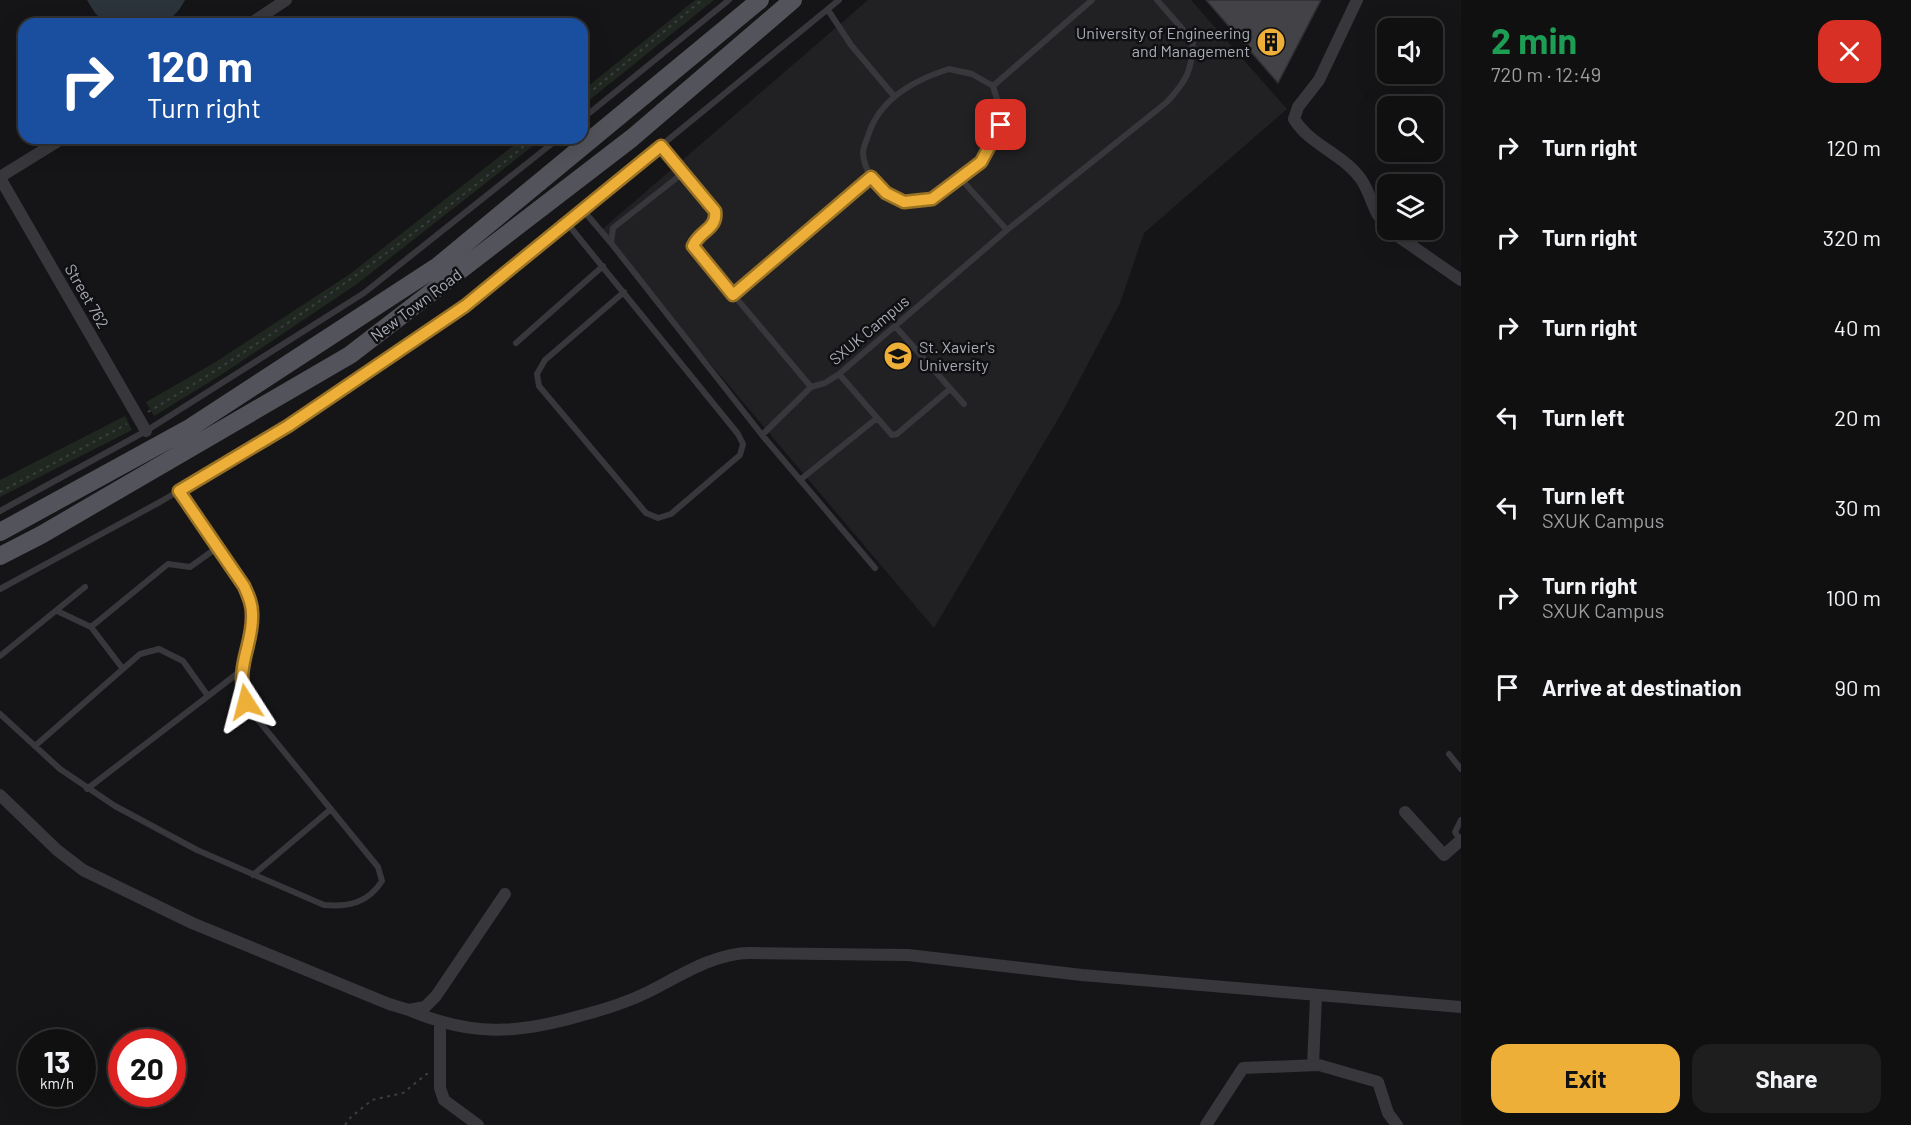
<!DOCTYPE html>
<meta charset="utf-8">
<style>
:root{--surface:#101011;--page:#1e1e1f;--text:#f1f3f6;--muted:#9c9d9f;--line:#303031;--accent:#edaf38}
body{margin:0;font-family:Barlow,sans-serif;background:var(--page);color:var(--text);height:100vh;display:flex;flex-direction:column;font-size:22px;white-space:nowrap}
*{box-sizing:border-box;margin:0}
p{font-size:20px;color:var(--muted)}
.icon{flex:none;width:33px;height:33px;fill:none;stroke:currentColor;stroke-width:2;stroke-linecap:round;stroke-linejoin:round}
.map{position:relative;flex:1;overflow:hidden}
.details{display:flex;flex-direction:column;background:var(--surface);width:450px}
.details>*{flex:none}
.guide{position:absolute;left:18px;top:18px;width:570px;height:126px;border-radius:18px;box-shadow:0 6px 24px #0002,0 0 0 2px var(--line);background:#1a4fa0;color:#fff;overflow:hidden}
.fabs{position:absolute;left:1377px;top:18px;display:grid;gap:12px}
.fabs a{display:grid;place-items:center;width:66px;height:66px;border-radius:12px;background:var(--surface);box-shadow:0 6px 24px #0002,0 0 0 2px var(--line);font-size:30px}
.speed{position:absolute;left:18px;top:1029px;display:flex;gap:12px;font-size:30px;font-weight:700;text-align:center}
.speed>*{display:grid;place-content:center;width:78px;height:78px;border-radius:50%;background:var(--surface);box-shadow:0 6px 24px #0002,0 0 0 2px var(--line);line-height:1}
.speed small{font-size:15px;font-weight:400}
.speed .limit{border:9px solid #d22;background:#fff;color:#111}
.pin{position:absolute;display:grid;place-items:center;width:51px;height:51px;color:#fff;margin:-26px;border-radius:12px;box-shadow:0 3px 9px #0006}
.me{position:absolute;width:66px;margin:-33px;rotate:351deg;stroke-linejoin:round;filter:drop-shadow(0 0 4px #0008)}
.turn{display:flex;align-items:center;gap:21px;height:126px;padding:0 30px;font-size:27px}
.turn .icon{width:78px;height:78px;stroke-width:2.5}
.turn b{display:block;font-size:42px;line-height:51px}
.round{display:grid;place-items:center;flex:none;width:63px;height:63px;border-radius:18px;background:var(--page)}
.head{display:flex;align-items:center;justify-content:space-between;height:102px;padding:0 30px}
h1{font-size:36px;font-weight:700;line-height:45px;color:#1e9e55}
.button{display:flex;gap:12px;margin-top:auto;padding:12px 30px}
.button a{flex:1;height:69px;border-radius:18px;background:var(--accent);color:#111;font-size:24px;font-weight:700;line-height:69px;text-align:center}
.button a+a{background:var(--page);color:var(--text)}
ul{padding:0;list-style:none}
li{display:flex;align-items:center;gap:18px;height:90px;padding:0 30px}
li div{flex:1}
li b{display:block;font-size:22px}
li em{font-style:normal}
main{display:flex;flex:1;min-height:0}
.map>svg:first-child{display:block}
</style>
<main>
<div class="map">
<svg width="1461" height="1125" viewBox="0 0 1461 1125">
<rect width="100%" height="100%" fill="#151517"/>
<!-- built -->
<path fill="#212124" d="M868,0h323l96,109 -143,124 -24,70 -56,106 -130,219 -335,-396z"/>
<!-- green -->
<path fill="#202721" d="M695,0h19l-132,106v-15z
M523,138h20l-186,146 -136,91 -67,41 -8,-14 68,-39 136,-89z
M125,416l7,14 -132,67v-17z"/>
<!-- water -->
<path fill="#2c343b" d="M87,0h98c-17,34 -44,24 -78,24l-12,-11z"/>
<!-- building -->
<path fill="#424247" stroke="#2f2f33" stroke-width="1.5" d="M1206,0h115l-43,83z"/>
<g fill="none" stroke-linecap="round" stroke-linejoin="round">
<!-- path -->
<path stroke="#3d3e43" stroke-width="2" stroke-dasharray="3 4.5" stroke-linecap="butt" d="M582,99l120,-99
M148,412c136,-81 264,-174 386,-274
M0,492l127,-68
M345,1125l6,-8 21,-17 31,-7 25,-20"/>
<!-- service -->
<path stroke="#37373c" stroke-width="6" d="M828,10l23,35 43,51
M949,69l23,5 21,12c3,12 11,28 8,40 -5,17 -19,35 -31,45 -12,9 -24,22 -37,28 -31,14 -68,-14 -70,-46 0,-5 3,-12 5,-17 11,-37 46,-56 81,-67z
M993,86l99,-86
M582,119l147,-119
M661,146l54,65 1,8 -22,23 1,7 116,138 14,-4 14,-9 168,-144
M683,173l-70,55 -2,15 151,192 113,133
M960,178l47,52 160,-128c20,-22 25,-31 26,-61l-36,-41
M583,210l28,33
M567,223l171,211 5,10 -3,11 -69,59 -13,4 -12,-5 -107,-127 -2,-12 8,-14 79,-68
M733,295l138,-118
M895,326l69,78
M516,343l87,-77
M839,374l53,61 5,-1 53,-45
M762,435l49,-48
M800,480l77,-62
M0,511l146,-80 218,-138 195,-155
M0,589l160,-87 128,-76 177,-120 374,-306
M57,611l34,16 32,42
M91,627l77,-63 22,3 28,-20
M0,656l85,-69
M0,714l60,55 55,37 82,44 127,55c25,2 44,-2 58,-24l-4,-14 -124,-152c-14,-25 -13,-46 -7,-74 2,-9 6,-19 5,-28 0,-10 -4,-18 -8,-27l-65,-95
M35,746l105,-92 19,-5 24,12 25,35
M1449,754l12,15
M87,789l155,-119
M1460,840l-5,-8 6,-12
M253,875l78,-66"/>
<!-- minor -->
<path stroke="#37373c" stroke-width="12" d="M1357,0l-38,80 -21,27 -4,12c16,26 49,35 67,60 11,17 12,35 27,49
M250,24l36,-24
M0,177l63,-39
M0,178l146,253
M1389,230l72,50
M0,795l57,55 26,20 109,53 197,81 20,6 16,-3 11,-11 69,-102
M1405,812l39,43 17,-15
M409,1010c63,27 109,24 174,5 23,-6 45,-13 65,-23 32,-16 66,-39 102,-39l158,2 174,20 379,32
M440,1023v65l4,12 34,25
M1313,1065l3,-68
M1206,1125l37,-57 76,-3 59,17 10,31 9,12"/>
<!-- primary -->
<path stroke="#53545b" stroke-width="18" d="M0,532l188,-103 250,-163 322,-266
M0,556l41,-21 309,-180 282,-217 161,-138"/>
</g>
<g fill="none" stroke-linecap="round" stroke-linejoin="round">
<!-- route casing -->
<g stroke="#9a7224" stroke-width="15">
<path id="route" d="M246,702c-12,-37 8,-57 6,-89 0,-10 -4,-18 -8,-27l-65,-95 109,-65 177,-120 196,-160 54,65c3,18 -16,20 -22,35l40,49 138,-118 15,16 18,9 28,-3 49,-37 20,-37"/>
</g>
<!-- route -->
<use href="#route" stroke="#edaf38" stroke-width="10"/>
</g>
<!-- icons -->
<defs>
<g id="building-disc" transform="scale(1.5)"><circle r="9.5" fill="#edaf38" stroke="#101012"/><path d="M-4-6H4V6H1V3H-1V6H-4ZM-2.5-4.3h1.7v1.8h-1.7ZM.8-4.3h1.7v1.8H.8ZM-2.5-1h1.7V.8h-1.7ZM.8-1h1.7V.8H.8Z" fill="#111"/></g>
<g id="university-disc" transform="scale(1.5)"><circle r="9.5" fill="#edaf38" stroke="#101012"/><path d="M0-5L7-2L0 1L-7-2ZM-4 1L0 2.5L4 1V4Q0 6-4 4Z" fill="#111"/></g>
</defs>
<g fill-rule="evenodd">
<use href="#building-disc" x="1271" y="42"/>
<use href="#university-disc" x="898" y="356"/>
</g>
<g text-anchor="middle" stroke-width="5" stroke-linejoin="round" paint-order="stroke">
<!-- poi labels -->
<g font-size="16" fill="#a8acb7" stroke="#101012" text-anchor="end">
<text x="1250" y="39">University of Engineering<tspan x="1250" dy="18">and Management</tspan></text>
<text x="919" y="353" text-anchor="start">St. Xavier's<tspan x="919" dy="18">University</tspan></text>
</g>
<!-- street labels -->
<g font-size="16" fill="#a8acb7" stroke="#101012">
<text transform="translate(87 296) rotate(60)" y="6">Street 762</text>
<text transform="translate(416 305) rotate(-37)" y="6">New Town Road</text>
<text transform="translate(869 330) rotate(-40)" y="6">SXUK Campus</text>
</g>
</g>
</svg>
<div class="fabs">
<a><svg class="icon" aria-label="sound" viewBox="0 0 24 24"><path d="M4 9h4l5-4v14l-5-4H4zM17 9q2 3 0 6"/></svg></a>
<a><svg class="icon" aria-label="search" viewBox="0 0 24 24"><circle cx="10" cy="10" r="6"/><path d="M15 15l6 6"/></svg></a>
<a><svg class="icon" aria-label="layers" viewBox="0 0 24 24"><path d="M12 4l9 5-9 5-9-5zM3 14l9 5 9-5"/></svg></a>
</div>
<div class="speed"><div>13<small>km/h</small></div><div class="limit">20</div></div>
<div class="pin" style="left:1001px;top:125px;background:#d93025"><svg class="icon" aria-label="arrive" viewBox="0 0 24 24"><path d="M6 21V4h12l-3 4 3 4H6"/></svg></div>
<svg class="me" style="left:246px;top:702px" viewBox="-20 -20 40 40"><path d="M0-17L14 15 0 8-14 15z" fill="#edaf38" stroke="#fff" stroke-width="4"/></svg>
<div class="guide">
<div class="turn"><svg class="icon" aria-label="right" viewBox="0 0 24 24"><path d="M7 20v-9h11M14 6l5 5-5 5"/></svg><div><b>120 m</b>Turn right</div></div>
</div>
</div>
<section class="details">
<div class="head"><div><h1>2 min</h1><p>720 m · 12:49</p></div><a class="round" style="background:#d93025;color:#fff"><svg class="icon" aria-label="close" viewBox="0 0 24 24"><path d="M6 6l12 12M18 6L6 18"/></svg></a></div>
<ul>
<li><svg class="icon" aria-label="right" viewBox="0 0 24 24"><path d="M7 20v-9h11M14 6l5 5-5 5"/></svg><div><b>Turn right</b></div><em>120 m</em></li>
<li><svg class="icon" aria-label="right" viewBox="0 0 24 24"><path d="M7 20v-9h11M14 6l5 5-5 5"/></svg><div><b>Turn right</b></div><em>320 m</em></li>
<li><svg class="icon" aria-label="right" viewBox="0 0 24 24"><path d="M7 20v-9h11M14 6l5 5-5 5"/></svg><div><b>Turn right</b></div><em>40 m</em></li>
<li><svg class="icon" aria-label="left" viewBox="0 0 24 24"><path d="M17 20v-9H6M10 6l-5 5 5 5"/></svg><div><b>Turn left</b></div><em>20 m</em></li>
<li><svg class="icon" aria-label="left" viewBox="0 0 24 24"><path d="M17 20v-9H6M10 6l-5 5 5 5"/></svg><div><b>Turn left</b><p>SXUK Campus</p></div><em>30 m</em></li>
<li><svg class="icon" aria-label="right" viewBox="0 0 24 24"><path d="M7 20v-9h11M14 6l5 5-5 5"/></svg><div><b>Turn right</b><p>SXUK Campus</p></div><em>100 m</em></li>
<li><svg class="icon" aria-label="arrive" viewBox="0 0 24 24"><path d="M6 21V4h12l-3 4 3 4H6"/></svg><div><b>Arrive at destination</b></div><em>90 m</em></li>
</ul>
<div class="button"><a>Exit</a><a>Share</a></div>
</section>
</main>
